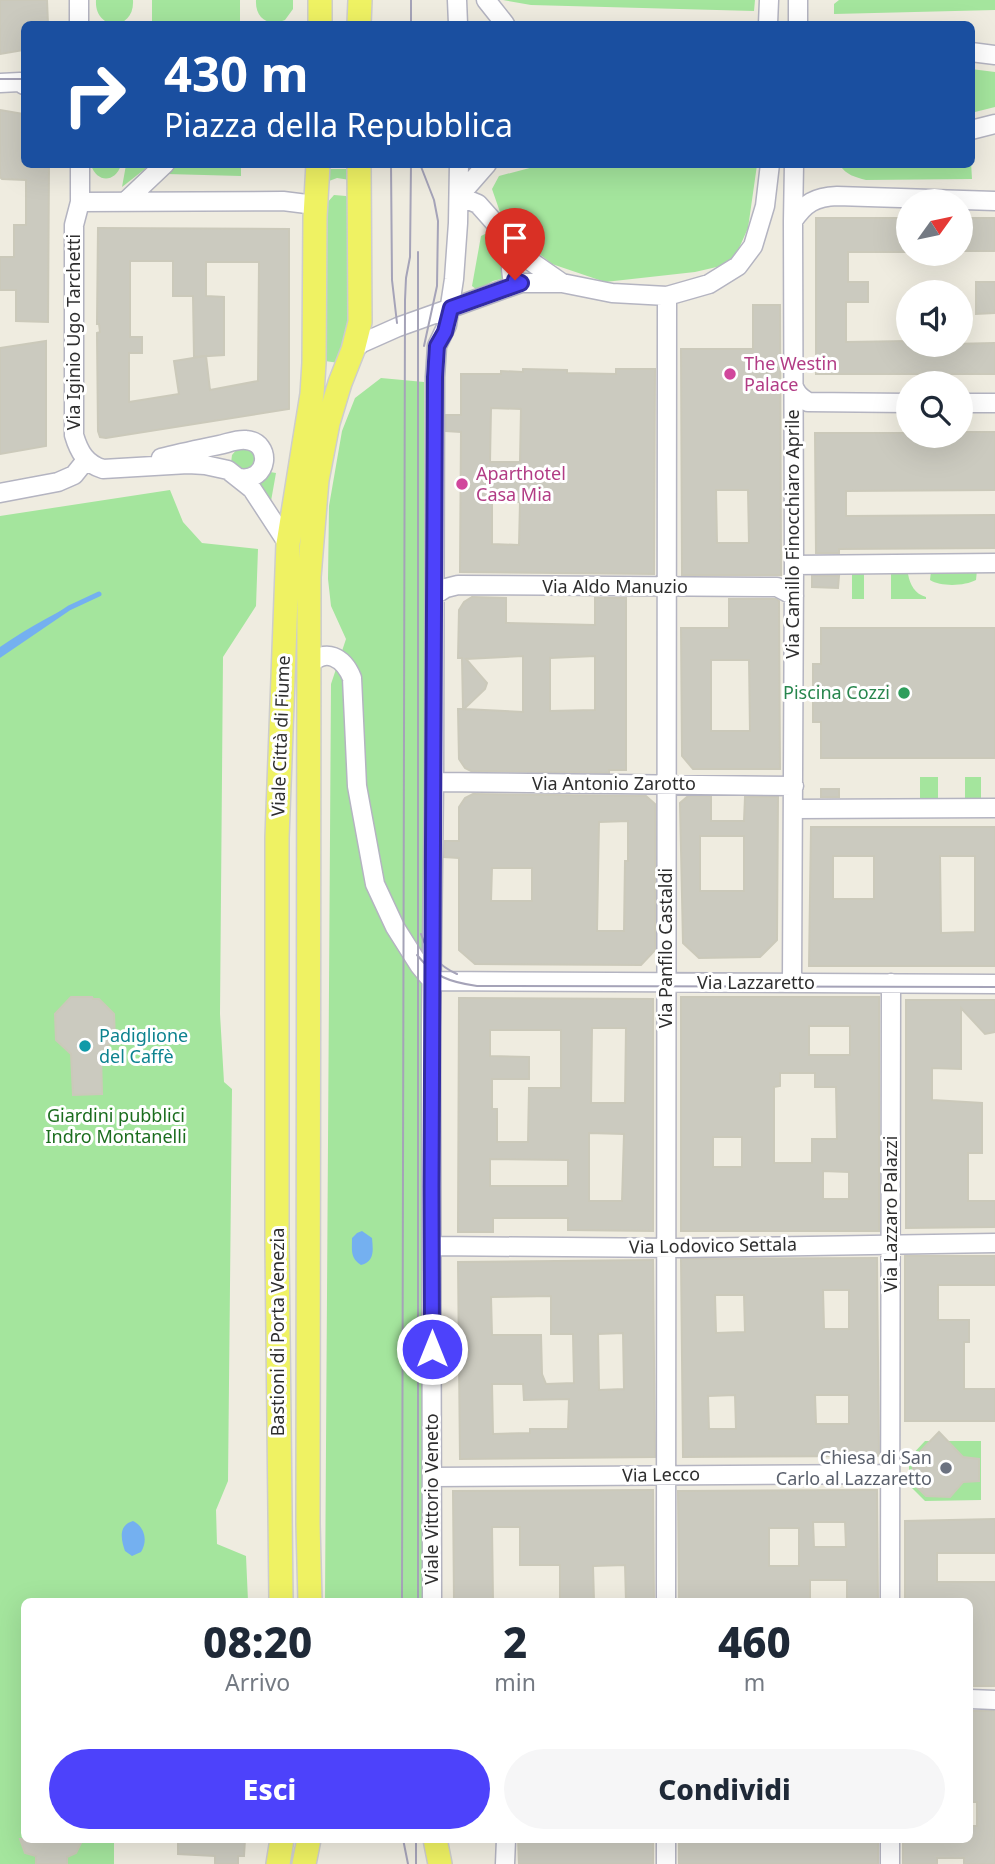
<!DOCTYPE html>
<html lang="it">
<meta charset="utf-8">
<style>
:root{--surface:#fff;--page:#f6f6f7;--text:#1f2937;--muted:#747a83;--accent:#4d42fb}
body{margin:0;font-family:"Noto Sans",sans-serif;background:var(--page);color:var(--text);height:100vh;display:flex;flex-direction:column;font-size:26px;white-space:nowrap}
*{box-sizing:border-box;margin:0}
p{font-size:23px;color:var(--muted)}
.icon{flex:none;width:38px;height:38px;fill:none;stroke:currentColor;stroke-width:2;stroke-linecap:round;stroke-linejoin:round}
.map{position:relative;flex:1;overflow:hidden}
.drawer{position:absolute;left:21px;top:1598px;width:952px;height:245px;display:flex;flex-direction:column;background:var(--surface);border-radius:10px;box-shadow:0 7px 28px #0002}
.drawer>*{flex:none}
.hud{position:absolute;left:21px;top:21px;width:954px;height:147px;border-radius:10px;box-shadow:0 7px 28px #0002;background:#1a4fa0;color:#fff;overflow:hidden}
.needle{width:46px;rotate:57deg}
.controls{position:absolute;left:896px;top:189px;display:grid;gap:14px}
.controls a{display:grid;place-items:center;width:77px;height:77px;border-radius:50%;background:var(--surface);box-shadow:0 7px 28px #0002;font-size:35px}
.pin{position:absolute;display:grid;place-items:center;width:60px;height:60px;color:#fff;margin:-72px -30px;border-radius:50% 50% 50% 0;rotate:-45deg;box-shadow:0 0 7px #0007}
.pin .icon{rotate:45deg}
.me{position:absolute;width:77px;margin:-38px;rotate:0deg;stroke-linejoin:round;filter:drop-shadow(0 0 5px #0008)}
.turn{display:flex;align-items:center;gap:24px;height:147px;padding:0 28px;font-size:32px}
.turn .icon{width:91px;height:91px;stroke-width:2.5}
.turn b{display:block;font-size:49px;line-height:60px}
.eta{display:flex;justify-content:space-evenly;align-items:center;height:119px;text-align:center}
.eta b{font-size:42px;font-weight:800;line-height:49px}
.button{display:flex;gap:14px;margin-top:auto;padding:14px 28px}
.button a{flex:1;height:80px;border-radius:42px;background:var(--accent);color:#fff;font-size:28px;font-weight:800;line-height:80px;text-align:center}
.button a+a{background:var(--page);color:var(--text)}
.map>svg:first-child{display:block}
</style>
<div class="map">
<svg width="995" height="1864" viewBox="0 0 995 1864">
<rect width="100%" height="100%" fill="#efece0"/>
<!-- green -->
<path fill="#a4e59d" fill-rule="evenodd" d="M96,0h37c2,32 -39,31 -37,0z
M152,0h88v24h-88z
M256,0h37v9l-8,11c-17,7 -30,-2 -29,-20z
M503,0h252l-1,11 -223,-6z
M839,0h156v10l-161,4v-10z
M971,69l24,3v35l-24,6z
M971,162l1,17 -106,1c-11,-3 -20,-5 -26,-15l131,-1z
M91,165v-1l30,1c-6,18 -24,18 -30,0z
M126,165v-1l24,1 -28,22z
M177,165h64v11l-74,-2z
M541,165h216l-9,63 -12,27 -15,11 -26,6 -90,10 -53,-18 -35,-28 -16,-21 -9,-26 7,-13z
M328,169h22v11l-13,-2 -8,3z
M334,195l12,1 4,4 2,108 -13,55 -14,-2 1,-157z
M487,233l24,23 -6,22 -12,3 -16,9 -5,-4 9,-50z
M381,378l43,4 2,1219h-101l6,-917 15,-45 -15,-33 -3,-27 1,-73 13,-75 13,-33z
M238,448h15l6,13 -13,13 -15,-11 1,-8z
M270,472l6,1 -5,28 -13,-17z
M170,490l13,32 19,21 56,6 -2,57 -33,51 -3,357 4,68 8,7 -4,392 -12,29 1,34 29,12 2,45h-224v238h90v25h-114v-1348z
M977,570l-1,10c-11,6 -35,7 -46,0l1,-9z
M852,574h12v25h-12z
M891,574h17c2,11 7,20 18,23v2h-35z
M920,777h18v22l-18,1z
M965,777h16v21l-16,1z
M925,1441h56v59l-56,1 -16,-16v-27zM928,1444h22l13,13 15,2 1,22 -16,1 -13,15 -24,-1 -13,-13v-24z"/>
<!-- water -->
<path fill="#74b0f0" d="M97,594h2l-30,14 -69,47v-8c31,-21 63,-39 97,-53z
M362,1231l10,7c1,12 3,23 -11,27 -11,-7 -9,-15 -9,-27l5,-5z
M133,1521c12,6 15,20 8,31l-9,4 -7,-5c-4,-11 -7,-26 8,-30z"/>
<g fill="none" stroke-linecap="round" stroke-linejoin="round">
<!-- stream -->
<path stroke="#74b0f0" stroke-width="5" d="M0,655l69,-47 30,-14"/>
</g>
<!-- building -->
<path fill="#cbcabf" stroke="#cbc9ba" stroke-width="2" fill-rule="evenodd" d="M0,0h47l1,24h-24v26l-24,4z
M0,110l24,4v50h25l-1,158 -32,-1v-31h-16v-33h14v-32h12v-45l-24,-1 -2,-2z
M816,218h92v34h-60v30h20v20h-22v40l62,-1v4l87,-2v31h-179z
M961,218h34v33h-34z
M98,228l191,1v180l-183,29 -6,-1 -2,-6 -1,-98 3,-1 -1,-8h-2zM130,261h43v35h20l1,61 30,-2v-58l-18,-1v-34h53l-1,119 -48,9 -4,-34 -32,5 5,33 -50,8v-49h13v-16h-12z
M976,282h19v31l-19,1z
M753,305h27l1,270h-99l-1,-226h72zM716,490h32l1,53h-32z
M46,341v105l-46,8v-106z
M523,369l44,1v3l49,1v-5h39l-1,205 -194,-2 1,-140 -15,-1v-16h15v-41h40v-3l22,1zM491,408l30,1 -1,53h-30zM492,501l28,1 -1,43 -27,-1z
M961,432h34v58l-149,1v25l149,-1v33l-156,1v4h-23l-1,-120h93v3h53z
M812,576h27l-1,12 -26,-1z
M472,597l34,1v25l89,2v-27h31v172h-17v3l-138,-2 -6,-3 -6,-9 -1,-50h5l-1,-51h-4l1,-48 5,-8zM523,656v56l-59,-3 21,-20 2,-6 -21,-24zM595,656v54l-45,1v-53z
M729,599h47l3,2 1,168h-87l-11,-13 -1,-128h48zM711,660h38l1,71h-39z
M821,628h174v130h-174v-36h-8v-58h8z
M821,789h18v8h-18z
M473,794l173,2 9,8v146l-14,15 -166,-1 -16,-14v-92l-15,-1 1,-16h14v-34l6,-9zM628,821v40h-3l-1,70h-27l2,-109zM492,868h40v33h-41z
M688,796h23v25h33l1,-24h33l-1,143 -17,17 -61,1 -16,-15 -3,-140zM700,836h44v55h-44z
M811,827h184v139h-186zM833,856h41v43h-41zM940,856h35v76l-34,1z
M71,997h21l1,2h6l15,15 1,24 -14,15 1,41 -29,1 -2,-41 -15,-14 -1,-26z
M681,997h198v234h-198zM809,1026h41v29h-41zM780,1073h35v14h21l1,52h-25v24h-38v-76l6,-1zM713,1137h29v30h-29zM823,1171l26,1v27h-26z
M459,998l194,1v232l-85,-1v-12h-75v14h-35zM592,1028h34l-1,75h-34zM490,1030h71v58h-32l-1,54h-31v-33h-5v-30h37v-22l-39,-1zM589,1133l35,1 -2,67h-33zM490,1159l78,1v26h-78z
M906,1000h89v32l-10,2 -24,-26v61l-29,-1v32l50,3v50h-14v48h27v26l-89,1z
M905,1256h90v29h-57v35h31v22h-5v47h31v32h-90z
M877,1258l2,198 -196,1 -2,-198zM823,1290h26v39h-25zM715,1295h29l1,37 -29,1zM735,1395l1,34h-27l-1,-33zM815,1395h34v29h-33z
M653,1260l2,197 -195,2 -2,-197zM551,1296v38h22l1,49 -28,1 -4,-10 -1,-39h-49l-1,-38zM623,1333l1,56 -25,1 -1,-56zM492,1384h31l1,16 45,-1 -1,30h-38v4l-37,1z
M939,1432l24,25 16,2v22l-16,1 -13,15 -24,-1 -13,-13v-24z
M653,1490l1,111h-28l-1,-36 -32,1 1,35h-34v-36h-40v-38h-28l1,74h-39l-1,-110z
M877,1490l1,111h-31v-21h-37v21h-131l-1,-110zM813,1522h32l1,25h-32zM769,1528h30v38h-30z
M995,1519v34h-58v29h58v104h-25v-85h-65v-80z
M970,1711h25v153h-31v-6h-27v6h-34v-25h67v-13h7v-24h-7z
M20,1839h63l-7,14 -9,4v7h-31v-8l-11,-3z
M178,1839h67l-1,17h-6v8h-23v-8l-37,-2z
M518,1839h135v25h-134z
M679,1839h199v25h-199z"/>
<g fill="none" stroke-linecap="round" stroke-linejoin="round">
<!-- minor casing -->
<g stroke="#b4b4c1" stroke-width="21">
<path id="minor" d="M457,0l1,24
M486,0l19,24
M79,24v-24
M768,24l1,-24
M798,24v-24
M971,52l24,3
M0,83l20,-1 4,3
M971,130l24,-6
M80,164v38l-6,23v210c5,17 12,29 29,34l85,-5 17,1 23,5 24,19 36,55
M459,196l19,8 48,54 36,25
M459,196l28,-32
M127,200l38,-36
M80,202l203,-1 32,4
M793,221c12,-18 22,-24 44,-25l158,5
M521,283l-9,-6 -1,-8 6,-10 9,-1
M353,350l9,-7 36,-16 123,-44h41l50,10 55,3 42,-12 29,-18 15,-20 12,-40 5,-42
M793,382c1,10 7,15 15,20l100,1
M961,403h34
M161,458c19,-5 39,-9 58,-13 9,-2 19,-6 27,-5 27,2 23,43 -7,38
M0,493l58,-11 16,-7 12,-15
M794,565l201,-2
M435,595l11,-7 12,-3 319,2 17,9
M309,666c16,-20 35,-8 43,12l5,108 18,98 20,43 24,38 13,16
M434,782l360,4
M794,809l201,-1
M432,981l563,3
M792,983l2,-418 -1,-344 1,-57
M432,1246l246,2 317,-5
M432,1477l458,-3
M432,1601l-1,-573 3,-246 1,-405 2,-31 10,-21 7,-46 4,-56 1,-59
M666,1601l1,-1305
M890,1601l1,-618
M970,1699l25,1
M505,1864l1,-25
M666,1864v-25
M890,1864v-25"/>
</g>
<!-- major casing -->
<g stroke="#cdcdcd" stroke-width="26">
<path id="major" d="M320,0v24
M359,24l1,-24
M281,1601l-4,-357v-406l11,-294 24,-150 2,-31 1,-146 3,-53
M310,1601l-2,-77 1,-947 8,-97 11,-57 12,-40 13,-33 7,-28 -1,-158
M435,1839l5,25
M278,1864l4,-25
M304,1864l5,-25"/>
</g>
<!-- minor -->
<use href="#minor" stroke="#fff" stroke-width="18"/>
<!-- major -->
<use href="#major" stroke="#eff263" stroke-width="23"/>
<!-- tram -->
<path stroke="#a5a3b8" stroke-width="2" d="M411,0v24
M0,79h24
M391,164l1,116 5,43
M420,164l14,36 4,21 -1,65 -13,60
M421,934c6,19 18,32 36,40
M417,955c18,22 32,27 60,31l518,1
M402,1601l3,-1301 1,-22 4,-21 1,-93
M418,1601v-1349
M403,1839l5,25
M416,1839v25"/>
</g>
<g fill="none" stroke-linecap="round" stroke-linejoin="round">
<!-- route casing -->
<g stroke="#322ba3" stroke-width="18">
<path id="route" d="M432,1349c-2,-324 3,-648 3,-972l2,-31 8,-14 6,-24 70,-25 -6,-3"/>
</g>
<!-- route -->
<use href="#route" stroke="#4d42fb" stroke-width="12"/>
</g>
<!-- markers -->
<g fill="#d1479c" stroke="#fff" stroke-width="2.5">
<circle cx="730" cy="374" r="7"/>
<circle cx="462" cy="484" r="7"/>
</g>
<circle fill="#2e9e5b" stroke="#fff" stroke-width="2.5" cx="904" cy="693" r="7"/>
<circle fill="#0f9aa8" stroke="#fff" stroke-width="2.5" cx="85" cy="1046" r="7"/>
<circle fill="#6b7280" stroke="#fff" stroke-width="2.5" cx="946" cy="1468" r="7"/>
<g text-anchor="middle" stroke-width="6" stroke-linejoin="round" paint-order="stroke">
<!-- street labels -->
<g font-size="18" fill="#2e2e2e" stroke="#fff">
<text transform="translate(74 332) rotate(-90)" y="6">Via Iginio Ugo Tarchetti</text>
<text transform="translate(793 534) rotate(-90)" y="6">Via Camillo Finocchiaro Aprile</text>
<text x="615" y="593">Via Aldo Manuzio</text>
<text transform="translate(281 736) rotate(-88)" y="6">Viale Città di Fiume</text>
<text x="614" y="790">Via Antonio Zarotto</text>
<text transform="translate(666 948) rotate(-90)" y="6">Via Panfilo Castaldi</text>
<text x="756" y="989">Via Lazzaretto</text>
<text transform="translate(891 1214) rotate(-90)" y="6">Via Lazzaro Palazzi</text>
<text transform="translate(713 1246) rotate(-1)" y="6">Via Lodovico Settala</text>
<text transform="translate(278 1332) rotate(-90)" y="6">Bastioni di Porta Venezia</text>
<text transform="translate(661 1475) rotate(-1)" y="6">Via Lecco</text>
<text transform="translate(432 1499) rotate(-90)" y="6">Viale Vittorio Veneto</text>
</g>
<!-- hotel labels -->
<g font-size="18" fill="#b23c85" stroke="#fff" text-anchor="start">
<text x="744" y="370">The Westin<tspan x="744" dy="21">Palace</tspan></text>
<text x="476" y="480">Aparthotel<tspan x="476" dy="21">Casa Mia</tspan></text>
</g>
<!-- leisure labels -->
<g font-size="18" fill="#27864d" stroke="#fff" text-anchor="end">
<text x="890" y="699">Piscina Cozzi</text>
</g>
<!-- culture labels -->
<g font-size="18" fill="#0d838f" stroke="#fff" text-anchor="start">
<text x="99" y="1042">Padiglione<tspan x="99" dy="21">del Caffè</tspan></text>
</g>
<!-- park labels -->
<g font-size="18" fill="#1b6d1e" stroke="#fff">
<text x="116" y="1122">Giardini pubblici<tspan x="116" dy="21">Indro Montanelli</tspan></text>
</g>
<!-- worship labels -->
<g font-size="18" fill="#5b616d" stroke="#fff" text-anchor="end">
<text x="932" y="1464">Chiesa di San<tspan x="932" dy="21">Carlo al Lazzaretto</tspan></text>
</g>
</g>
</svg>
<div class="controls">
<a><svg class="needle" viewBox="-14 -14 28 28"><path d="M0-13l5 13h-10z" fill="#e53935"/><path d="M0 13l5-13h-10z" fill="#747a83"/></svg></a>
<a><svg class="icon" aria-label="sound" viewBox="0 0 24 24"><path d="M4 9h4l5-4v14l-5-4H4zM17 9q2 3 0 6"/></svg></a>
<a><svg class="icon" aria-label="search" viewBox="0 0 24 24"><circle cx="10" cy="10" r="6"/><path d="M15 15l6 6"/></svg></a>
</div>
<div class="pin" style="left:515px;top:280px;background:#d93025"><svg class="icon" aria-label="arrive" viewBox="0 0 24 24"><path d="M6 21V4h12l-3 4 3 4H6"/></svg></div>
<svg class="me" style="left:432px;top:1349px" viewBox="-20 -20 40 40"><circle r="17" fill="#4d42fb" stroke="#fff" stroke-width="3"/><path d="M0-11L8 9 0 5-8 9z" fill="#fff"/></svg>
<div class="hud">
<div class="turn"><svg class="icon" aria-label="right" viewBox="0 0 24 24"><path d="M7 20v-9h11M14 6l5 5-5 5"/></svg><div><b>430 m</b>Piazza della Repubblica</div></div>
</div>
<section class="drawer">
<div class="eta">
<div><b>08:20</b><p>Arrivo</p></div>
<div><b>2</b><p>min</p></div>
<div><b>460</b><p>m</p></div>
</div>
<div class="button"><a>Esci</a><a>Condividi</a></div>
</section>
</div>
